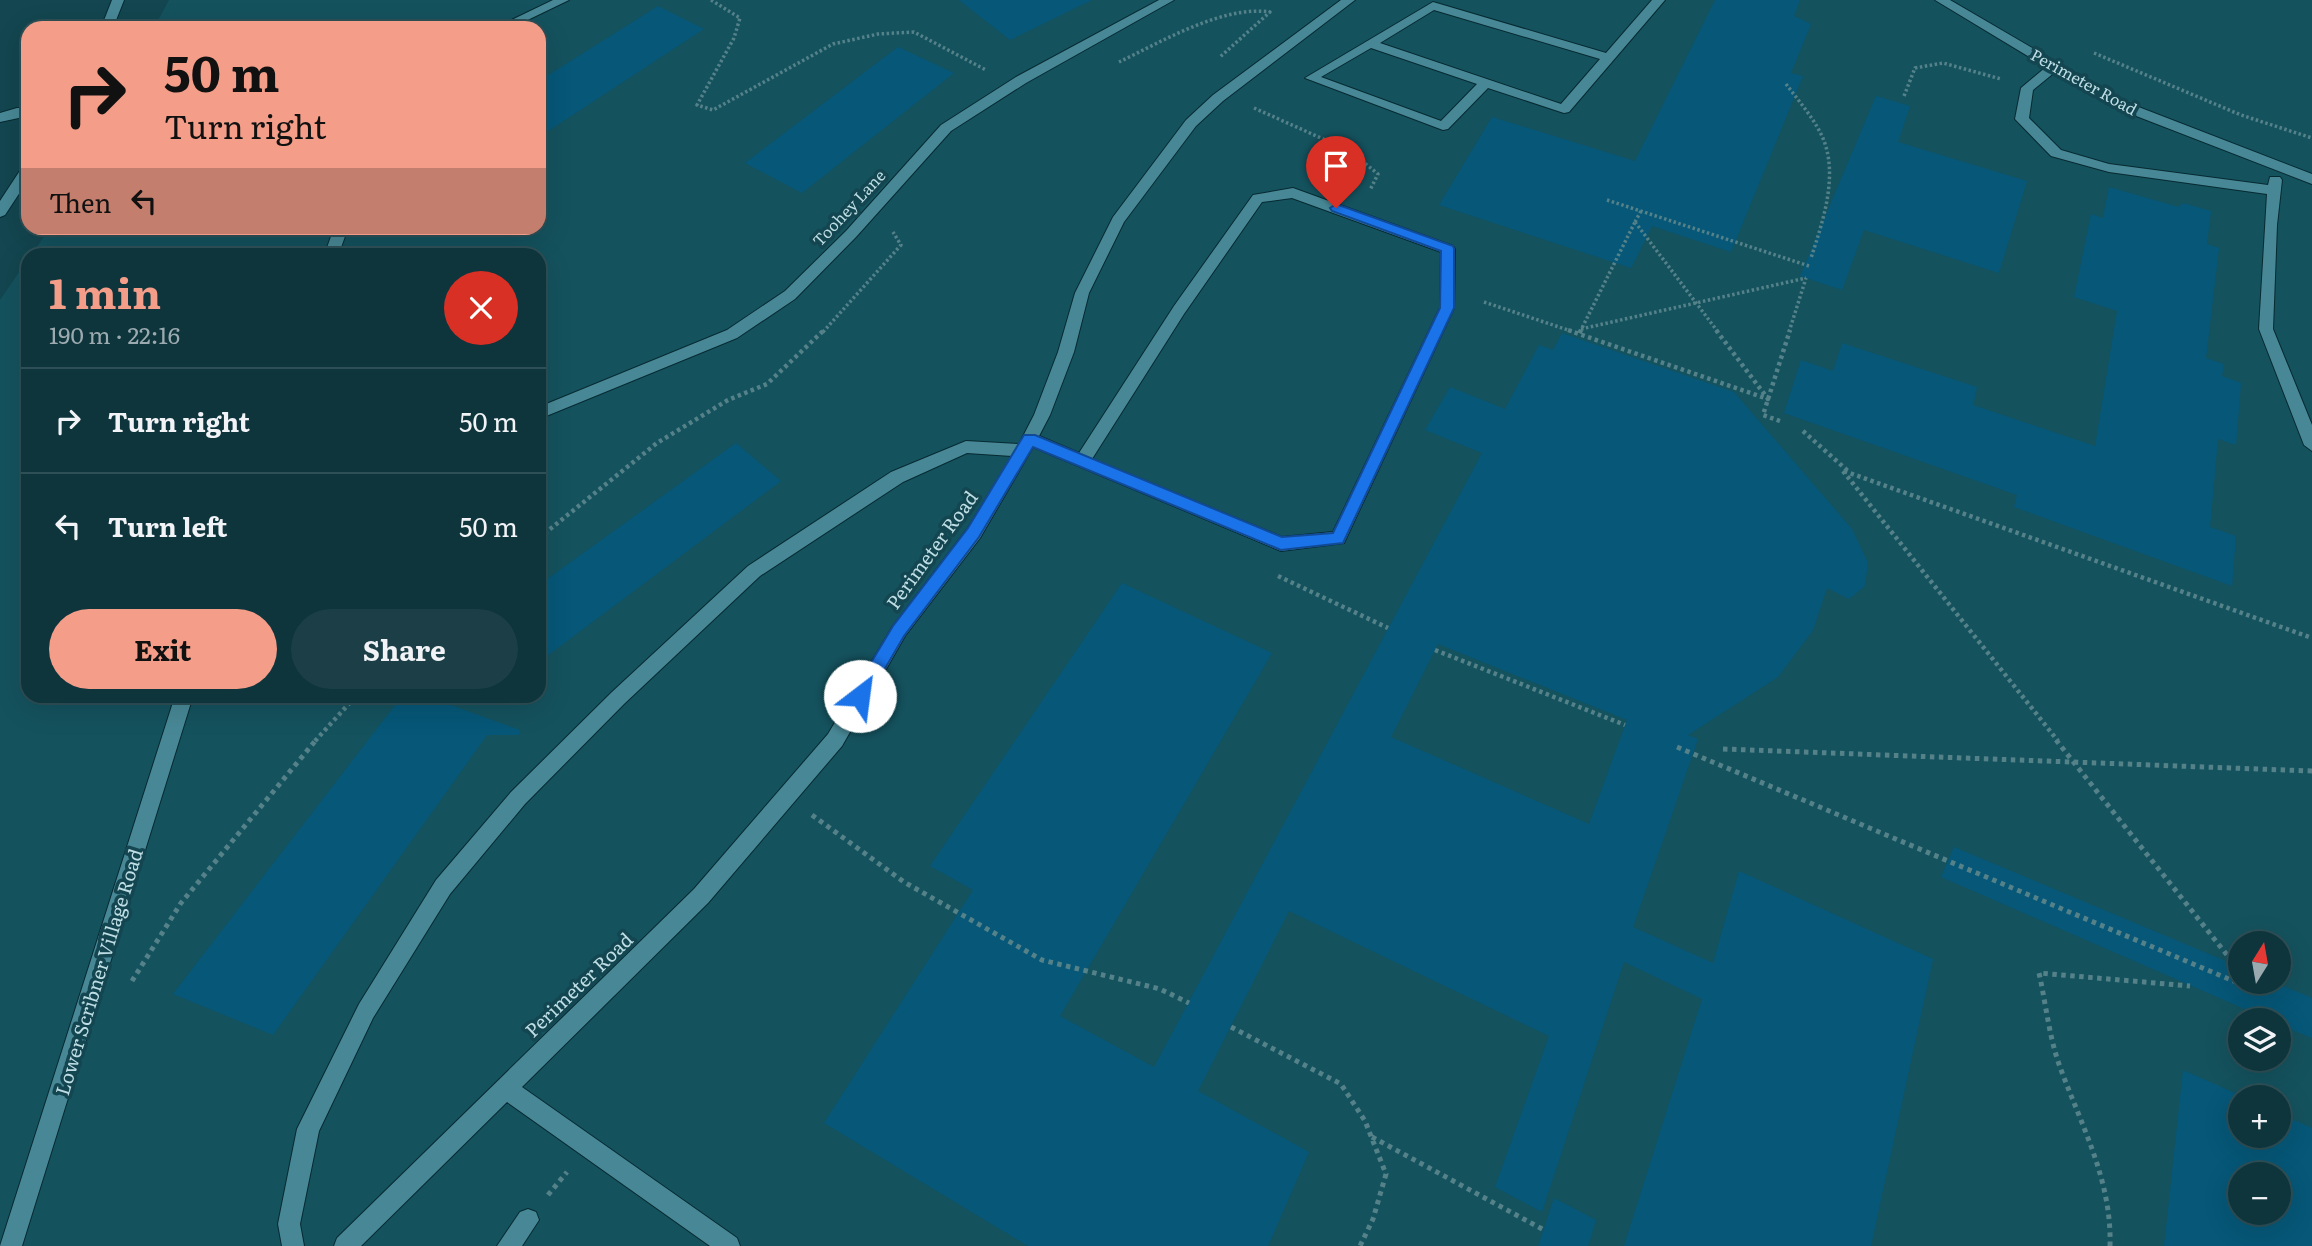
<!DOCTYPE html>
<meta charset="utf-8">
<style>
:root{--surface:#0e343c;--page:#1c3f47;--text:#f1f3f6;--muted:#9baaaf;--line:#2e4f56;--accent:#f49e8a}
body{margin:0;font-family:Literata,serif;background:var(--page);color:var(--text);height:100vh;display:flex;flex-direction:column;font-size:26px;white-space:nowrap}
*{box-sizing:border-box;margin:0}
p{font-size:23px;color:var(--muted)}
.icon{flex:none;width:38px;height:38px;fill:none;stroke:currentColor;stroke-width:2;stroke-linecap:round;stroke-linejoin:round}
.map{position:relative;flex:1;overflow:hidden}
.side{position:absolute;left:21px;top:248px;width:525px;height:455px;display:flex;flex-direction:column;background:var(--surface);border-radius:21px;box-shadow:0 7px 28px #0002,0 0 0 2px var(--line)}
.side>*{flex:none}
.guide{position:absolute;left:21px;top:21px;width:525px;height:214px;border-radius:21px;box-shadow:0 7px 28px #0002,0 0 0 2px var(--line);background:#f49e8a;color:#111;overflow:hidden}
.needle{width:46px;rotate:11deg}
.tools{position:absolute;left:2228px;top:931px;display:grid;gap:14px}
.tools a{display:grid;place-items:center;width:63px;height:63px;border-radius:50%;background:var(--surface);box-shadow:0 7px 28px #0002,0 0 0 2px var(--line);font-size:35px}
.pin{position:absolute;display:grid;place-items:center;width:60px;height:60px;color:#fff;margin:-72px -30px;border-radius:50% 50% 50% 0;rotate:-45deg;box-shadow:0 0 7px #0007}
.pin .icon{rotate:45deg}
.me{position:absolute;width:77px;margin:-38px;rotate:30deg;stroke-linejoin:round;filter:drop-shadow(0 0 5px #0008)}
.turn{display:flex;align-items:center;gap:24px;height:147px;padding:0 28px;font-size:32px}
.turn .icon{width:91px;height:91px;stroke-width:2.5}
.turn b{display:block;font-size:49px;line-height:60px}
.then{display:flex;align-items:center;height:66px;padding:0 28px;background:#0003;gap:14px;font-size:26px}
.round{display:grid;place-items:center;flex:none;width:74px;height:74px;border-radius:37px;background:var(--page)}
.head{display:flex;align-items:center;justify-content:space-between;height:119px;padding:0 28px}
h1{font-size:42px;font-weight:700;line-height:52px;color:var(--accent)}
.action{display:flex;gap:14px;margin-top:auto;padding:14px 28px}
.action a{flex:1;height:80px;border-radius:42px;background:var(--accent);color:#111;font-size:28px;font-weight:700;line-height:80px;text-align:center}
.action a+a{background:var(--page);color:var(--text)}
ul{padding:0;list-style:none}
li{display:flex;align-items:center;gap:21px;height:105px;padding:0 28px;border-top:2px solid var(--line)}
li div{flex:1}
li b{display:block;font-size:26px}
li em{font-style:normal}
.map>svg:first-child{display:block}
</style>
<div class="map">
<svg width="2312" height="1246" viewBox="0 0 2312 1246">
<rect width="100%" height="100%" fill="#134650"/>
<!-- built -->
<path fill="#14525e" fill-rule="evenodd" d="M169,0h2143v1246h-2312v-946l28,-41v437h511v-440l-508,-1 19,-27h489v-200h-385zM2240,943h38v39h-38zM2240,1020h38v39h-38zM2240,1097h38v39h-38zM2240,1174h38v39h-38z"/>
<!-- building -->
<path fill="#065778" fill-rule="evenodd" d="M959,0h133l-82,40z
M1715,0h85l-6,16 17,8 -20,49 12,3 -72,176 -79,-26 -21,42 -192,-63 53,-88 143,44z
M658,6l46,23 -165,108v-56z
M898,47l56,26 -152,120 -57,-30z
M1876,96l34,10 -12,36 129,39 -28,92 -135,-43 -22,60 -42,-14z
M2109,187l70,20 4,-4 28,8 -4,33 12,4 -13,110 18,6 -2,12 19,7 -5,62 -18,-6 -8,88 26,9 -4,50 -218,-79 3,-12 -233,-82 17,-53 32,11 9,-28 135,44 -4,18 122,41 22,-135 -43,-14 17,-83 12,4z
M1562,333l172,59 118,137 16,34 -3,23 -16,13 -22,-11 -14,42 -35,47 -90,58 10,4 -65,188 80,36 26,-92 194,88 -62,287h-247l78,-247 -78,-37 -82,250 -47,-25 54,-151 -260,-125 -91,180 111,61 -41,94h-240l-204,-123 149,-233 -43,-24 192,-283 150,70 -212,363 94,51 328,-614 -57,-23 25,-43 55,22 34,-64 14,5zM1438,644l189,76 -38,104 -198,-87z
M736,443l45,38 -242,181v-77z
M402,696h24l94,34 -1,5h-32l-214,300 -100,-41z
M1954,847l286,120v15h34l38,16v40l-34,-14v-4h-8l-329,-143z
M2183,1070l61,27h-4v39h38v-23l34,15v118h-148zM2240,1174h38v39h-38z
M1554,1198l42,22 -8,26h-50z"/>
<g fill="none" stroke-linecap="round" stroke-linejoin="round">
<!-- minor casing -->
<g stroke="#072a31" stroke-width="2">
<path id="minor" d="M112,0h12l-11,28h-12z
M553,0h16l-58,28h-16z
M1159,0h15l-148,83 -75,48 -95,106 -61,62 -58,39 -198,81v-12l188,-77 58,-39 61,-60 95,-106 75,-48z
M1341,0h14l-132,101 -27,25 -72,96 -35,71 -15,59 -24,63 -11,21 40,17 95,-147 79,-111 40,-7 160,58 2,3 -1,59 -110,235 -63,8 -248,-104 -53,91 -75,98 -63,110 -134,157 -186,184 215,151 3,8h-30l-203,-144 -146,144h-27l3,-8 357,-349 134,-155 65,-108 75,-98 44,-72 -45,-3 -64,29 -143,94 -136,128 -99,100 -75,90 -77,124 -54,113 -19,93 4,22h-22l-4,-22 19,-95 62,-125 77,-124 75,-88 101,-100 136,-126 143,-94 75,-31 53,3 15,-29 24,-63 17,-59 38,-76 73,-97 27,-25zM1292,198l149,54 -1,56 -107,224 -51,5 -190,-78 92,-145 78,-112z
M1652,0h13l-96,112 -5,1 -76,-25 -40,41 -5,1 -138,-52 128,-76 173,51zM1434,10l166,49 -39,45 -181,-61zM1371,48l106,36 -36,37 -120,-44z
M1935,0h15l173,101 189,73v10l-199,-77 -58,-35 -22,18 -4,28 32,32 48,14 159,21 2,-8h10l2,3 -5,45 -4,104 39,96v26l-8,-6 -45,-116 8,-135 -158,-22 -58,-16 -36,-37 6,-31 25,-21z
M17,108h11v8l-28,6v-9z
M28,165v15l-23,35 -5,2v-16l23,-35z
M334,228h14l-10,28h-14z
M175,696h18l-171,550h-22z
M528,1209l8,3 3,8 -17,26h-25l23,-34z"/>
</g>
<!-- path-far2 -->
<path stroke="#558189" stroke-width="3.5" stroke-dasharray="2.5 2.5" stroke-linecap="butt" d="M711,0l29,18 -6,20 -37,67 16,5 120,-66 45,-10 36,-2 72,38
M2094,53l147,62 71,23
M1119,62c42,-20 104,-57 151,-50l-50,45
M1786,84c12,16 26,32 35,50 19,38 2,87 -10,124
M1904,96l11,-28 28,-5 58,16
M1254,108l96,43 28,23 -8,16
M1607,200l202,66
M1635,222l83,110
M1635,222l6,-11
M1484,302l90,30
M1581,329l225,-51
M823,332l78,-87 -8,-13
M1580,332l55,-110
M1789,332l17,-54"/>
<!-- path-far1 -->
<path stroke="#558189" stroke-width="4.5" stroke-dasharray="3.5 3.5" stroke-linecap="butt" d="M1568,330l11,4
M1581,330l-2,4 189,65 -52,-69
M1780,421l-17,-6 27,-85
M1803,431l46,41
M1843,471l215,270
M1844,471l468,167
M539,538l118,-95 71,-43 39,-16 57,-54
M1278,576l110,52
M1435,650l190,75
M315,741l41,-45"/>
<!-- path -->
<path stroke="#558189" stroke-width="5" stroke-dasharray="4.5 4.5" stroke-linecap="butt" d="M2056,740l179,225
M1677,747l578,243
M1723,749l589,22
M812,815l92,67 138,78 118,29 29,14
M132,981l49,-78 135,-163
M1231,1027l110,57 24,37 21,53 -13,45 -13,27
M1372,1137l172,93
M548,1195l19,-23
M2110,1246c2,-65 -28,-119 -50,-179 -11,-30 -14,-63 -21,-94l151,13"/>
<!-- minor -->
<use href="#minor" fill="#488896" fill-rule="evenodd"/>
</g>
<!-- route -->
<path fill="#1a73e8" stroke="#114b97" stroke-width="2" d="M1336,204l117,42 1,3v59l-111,235 -62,7 -248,-103 -54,90 -75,99 -38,65 -6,2 -6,-2 -2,-5 2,-5 39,-65 75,-98 56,-93h11l247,102 51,-4 107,-225 1,-57 -109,-40 -2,-3z"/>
<g text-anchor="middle" stroke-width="7" stroke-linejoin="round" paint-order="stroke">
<!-- far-street labels -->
<g font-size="16" fill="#bedde4" stroke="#134650">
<text transform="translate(2084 82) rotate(29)" y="6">Perimeter Road</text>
<text transform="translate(849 208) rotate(-47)" y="6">Toohey Lane</text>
</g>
<!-- street labels -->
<g font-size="19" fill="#bedde4" stroke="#134650">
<text transform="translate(932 550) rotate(-54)" y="7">Perimeter Road</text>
<text transform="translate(99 972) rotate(-73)" y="7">Lower Scribner Village Road</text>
<text transform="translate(579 985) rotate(-44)" y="7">Perimeter Road</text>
</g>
</g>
</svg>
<div class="tools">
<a><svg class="needle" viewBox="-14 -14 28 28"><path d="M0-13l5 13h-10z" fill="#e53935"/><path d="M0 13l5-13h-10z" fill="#9baaaf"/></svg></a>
<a><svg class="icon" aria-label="layers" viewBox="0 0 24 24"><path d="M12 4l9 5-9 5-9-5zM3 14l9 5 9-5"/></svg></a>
<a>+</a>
<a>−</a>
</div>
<div class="pin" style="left:1336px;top:208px;background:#d93025"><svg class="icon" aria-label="arrive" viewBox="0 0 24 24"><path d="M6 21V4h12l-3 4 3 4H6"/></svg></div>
<svg class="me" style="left:860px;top:696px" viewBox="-20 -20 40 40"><circle r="19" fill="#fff"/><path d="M0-13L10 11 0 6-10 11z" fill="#1a73e8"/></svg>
<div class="guide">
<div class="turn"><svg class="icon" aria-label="right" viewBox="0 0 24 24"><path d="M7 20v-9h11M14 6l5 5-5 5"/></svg><div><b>50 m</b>Turn right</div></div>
<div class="then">Then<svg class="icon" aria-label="left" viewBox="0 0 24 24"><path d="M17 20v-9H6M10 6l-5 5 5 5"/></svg></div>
</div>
<section class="side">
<div class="head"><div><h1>1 min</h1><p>190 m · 22:16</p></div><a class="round" style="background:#d93025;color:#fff"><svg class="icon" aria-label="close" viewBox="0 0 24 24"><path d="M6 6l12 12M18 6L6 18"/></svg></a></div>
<ul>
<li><svg class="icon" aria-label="right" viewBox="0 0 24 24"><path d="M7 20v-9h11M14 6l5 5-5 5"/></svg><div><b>Turn right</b></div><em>50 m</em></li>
<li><svg class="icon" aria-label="left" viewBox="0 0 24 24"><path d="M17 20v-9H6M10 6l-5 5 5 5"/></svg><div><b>Turn left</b></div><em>50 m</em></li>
</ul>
<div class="action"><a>Exit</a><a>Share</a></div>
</section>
</div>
